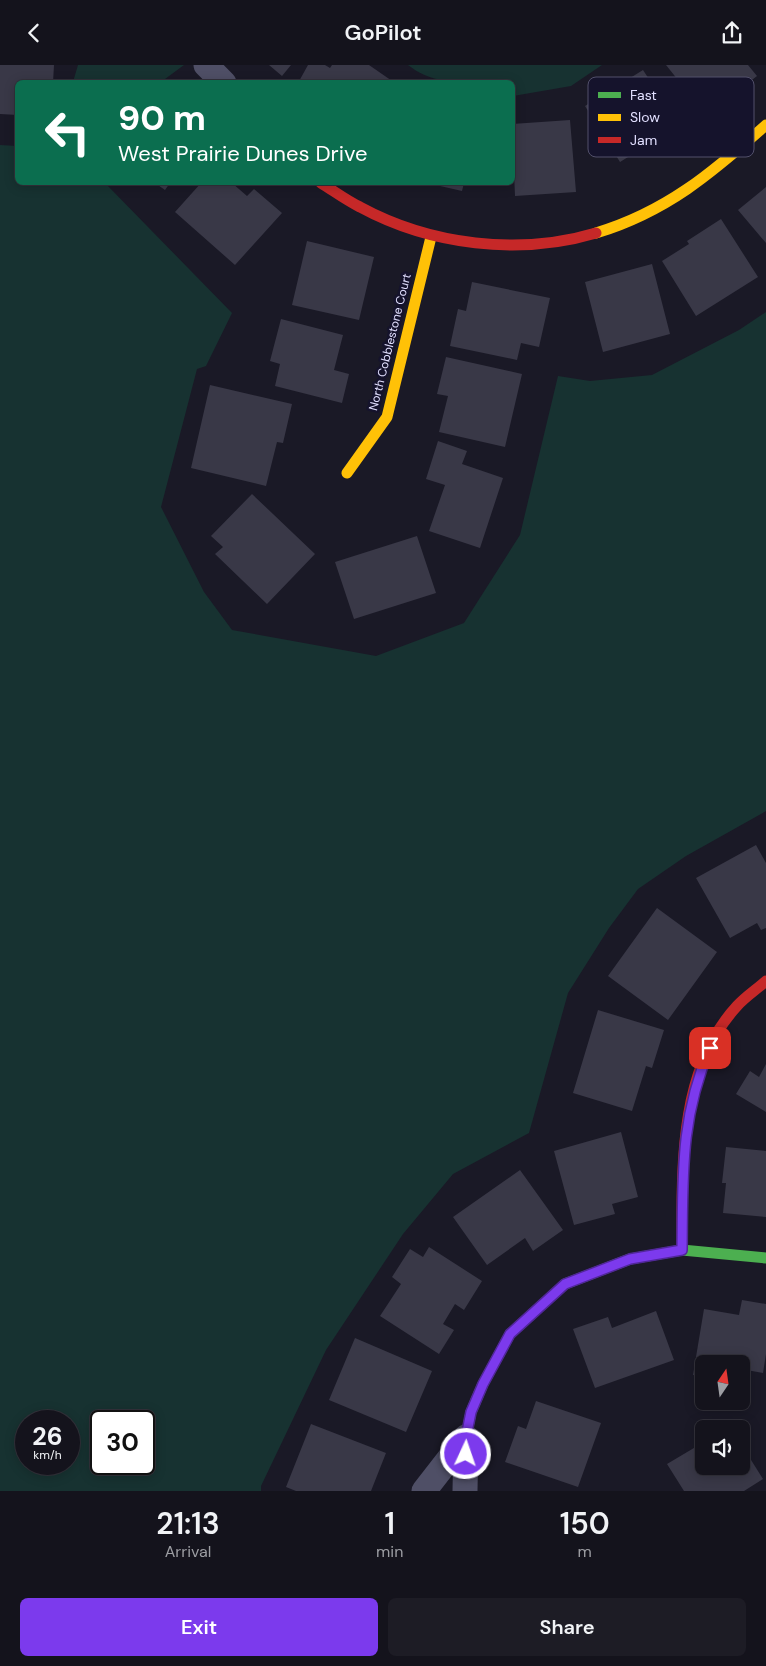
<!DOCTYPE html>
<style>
:root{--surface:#14131c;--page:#1d1c25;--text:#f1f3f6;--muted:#9d9ea3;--line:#33323b;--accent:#7c3aed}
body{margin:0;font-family:"DM Sans",sans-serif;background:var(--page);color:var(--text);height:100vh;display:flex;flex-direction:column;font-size:19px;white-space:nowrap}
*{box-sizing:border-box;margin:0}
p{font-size:16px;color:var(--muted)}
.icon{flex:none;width:28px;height:28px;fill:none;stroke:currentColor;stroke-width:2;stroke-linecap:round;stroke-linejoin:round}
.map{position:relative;height:1426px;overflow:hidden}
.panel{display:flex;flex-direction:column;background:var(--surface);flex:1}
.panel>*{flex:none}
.banner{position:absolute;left:15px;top:15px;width:500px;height:105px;border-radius:8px;box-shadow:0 2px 12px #0003,0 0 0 1px var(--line);background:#0b6e4f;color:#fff;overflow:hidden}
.needle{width:32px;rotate:13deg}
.controls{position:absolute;left:695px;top:1290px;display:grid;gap:10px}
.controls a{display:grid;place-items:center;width:55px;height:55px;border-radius:8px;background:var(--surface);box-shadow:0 2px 12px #0003,0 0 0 1px var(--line);font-size:25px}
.speed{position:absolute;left:15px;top:1345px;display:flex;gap:10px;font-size:25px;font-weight:700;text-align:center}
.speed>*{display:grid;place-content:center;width:65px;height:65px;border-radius:50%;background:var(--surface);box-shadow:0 2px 12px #0003,0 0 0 1px var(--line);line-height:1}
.speed small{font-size:12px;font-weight:400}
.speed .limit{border:2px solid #111;border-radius:8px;background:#fff;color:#111}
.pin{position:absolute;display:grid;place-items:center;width:42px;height:42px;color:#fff;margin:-21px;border-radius:10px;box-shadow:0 2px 8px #0006}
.me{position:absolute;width:55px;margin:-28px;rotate:3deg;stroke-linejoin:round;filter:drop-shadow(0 0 4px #0008)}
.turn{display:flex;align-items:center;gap:18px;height:105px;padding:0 20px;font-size:22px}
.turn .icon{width:65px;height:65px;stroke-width:2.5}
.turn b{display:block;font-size:35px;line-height:42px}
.eta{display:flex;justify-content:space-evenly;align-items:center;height:85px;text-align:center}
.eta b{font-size:30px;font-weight:600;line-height:35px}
.action{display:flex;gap:10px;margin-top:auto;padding:10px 20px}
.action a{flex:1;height:58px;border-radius:8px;background:var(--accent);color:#fff;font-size:20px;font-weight:600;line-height:58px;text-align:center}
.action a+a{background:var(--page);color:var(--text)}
header{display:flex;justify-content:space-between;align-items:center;height:65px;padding:0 20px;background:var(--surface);font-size:22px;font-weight:600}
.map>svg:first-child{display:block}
</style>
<header><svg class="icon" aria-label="back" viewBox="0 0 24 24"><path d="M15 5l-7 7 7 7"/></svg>GoPilot<svg class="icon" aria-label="share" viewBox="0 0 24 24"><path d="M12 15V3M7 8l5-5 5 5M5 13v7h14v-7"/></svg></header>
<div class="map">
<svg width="766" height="1426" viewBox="0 0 766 1426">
<rect width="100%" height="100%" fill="#1a1926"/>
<!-- green -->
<path fill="#173231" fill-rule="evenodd" d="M78,0h106l-23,17h-88z
M408,0h194l-31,21 -58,10 -1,-13c-35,0 -75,5 -104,-18z
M0,80l17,1 1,37h87l127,130 -26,53 -9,3 -36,138 43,85 28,38 144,26 88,-33 56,-88 38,-159 32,5 62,-6 87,-45 27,-18v499l-80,45 -48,33 -29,39 -41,65 -39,140 -76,41 -50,60 -77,116 -65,136v5h-261zM69,1356v43h-43v-43zM101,1356h43v43h-43z"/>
<!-- building -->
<path fill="#393847" d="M0,0h54l-1,18h-35v32l-18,-1z
M269,0h22l-9,11z
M308,0h17l5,3 2,-3h37l26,18h-97z
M666,0h82l9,11 -24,19 -9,-11 -26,21z
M643,5l25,38 9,-6 19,29 -35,22 -7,-12 -34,21 -35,-56z
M570,55l6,72 -61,4 -3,-72z
M155,118h15l-5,7z
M201,118h31l15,13 7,-7 28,24 -47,52 -60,-53z
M427,118h37l-2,8z
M766,122v56l-28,-33z
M721,154l37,58 -62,39 -34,-55 27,-17 -2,-3z
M307,176l67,16 -15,63 -67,-15z
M652,199l18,70 -67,18 -18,-70z
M472,217l78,16 -11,49 -18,-4 -4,17 -67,-14 8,-37 8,2z
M281,254l62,16 -9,35 15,4 -7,29 -67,-17 5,-22 -10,-3z
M446,292l76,17 -17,73 -66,-15 9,-36 -11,-2z
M210,320l82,19 -9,39 -6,-1 -11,44 -75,-18z
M438,376l29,10 -5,13 41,14 -23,70 -51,-17 16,-46 -19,-6z
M252,429l63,60 -48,50 -52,-50 8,-7 -12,-11z
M417,471l19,57 -82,26 -19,-57z
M756,780l10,18v65l-5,2 -4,-7 -27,15 -34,-60z
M657,843l60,44 -49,68 -60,-44z
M598,945l66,20 -12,38 -6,-2 -14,45 -59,-18z
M766,999v48l-30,-18 14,-23 9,6z
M621,1067l17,65 -26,7 3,10 -41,11 -20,-74z
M726,1082l40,4v66l-43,-4 3,-30h-4z
M520,1105l43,60 -30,21 -8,-13 -38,27 -34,-48z
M429,1182l53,34 -18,29 -9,-6 -12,20 11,6 -15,24 -59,-38 21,-32 -9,-7 18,-28 13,8z
M742,1235l24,4v50l-3,19 -22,-4v-5h-37v13l-11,-2 11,-66 35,6z
M656,1246l18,49 -79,28 -22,-59 35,-12 4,11z
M355,1273l77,33 -26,61 -77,-32z
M536,1336l65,22 -23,64 -73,-25 13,-36 8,3z
M311,1359l75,29 -15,38h-75l-10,-4z
M704,1377v24h37v-22l22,35 -19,12h-60l-17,-27z"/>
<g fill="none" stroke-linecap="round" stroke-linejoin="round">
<!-- street -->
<path stroke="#4f4f66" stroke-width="25" d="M206,0l18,18
M424,1426l42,-54 -1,54"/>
<!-- fast -->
<path stroke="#4caf50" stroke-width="11" d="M466,1372l5,-25 12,-28 27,-50 55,-50 65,-25 52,-9 84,8"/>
<!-- slow -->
<path stroke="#ffc107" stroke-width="11" d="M596,168c70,-21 116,-60 170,-108
M347,408l40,-56 44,-180"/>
<!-- jam -->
<path stroke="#c62828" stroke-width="11" d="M321,118c13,8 25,17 39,24 70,38 159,49 236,26
M682,1185c0,-81 -4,-180 55,-244 8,-9 20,-17 29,-25"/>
</g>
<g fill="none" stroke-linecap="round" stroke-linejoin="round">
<!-- route casing -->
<g stroke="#51269a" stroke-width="12">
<path id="route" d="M466,1389v-17l5,-25 12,-28 27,-50 55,-50 65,-25 52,-9c1,-74 -2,-132 28,-202"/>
</g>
<!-- route -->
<use href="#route" stroke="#7c3aed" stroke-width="9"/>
</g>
<g text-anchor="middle" stroke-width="5" stroke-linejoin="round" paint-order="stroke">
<!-- street labels -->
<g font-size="12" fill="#e1dffe" stroke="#15132c">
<text transform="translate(390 277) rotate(-76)" y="4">North Cobblestone Court</text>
</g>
</g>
<!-- legend -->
<rect x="588" y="12" width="166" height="80" rx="8" fill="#15132c" stroke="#52506b" stroke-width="1"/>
<rect x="598" y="27" width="23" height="6" fill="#4caf50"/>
<rect x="598" y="49" width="23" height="7" fill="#ffc107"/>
<rect x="598" y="72" width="23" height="6" fill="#c62828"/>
<g font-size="14" fill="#e1dffe">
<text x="630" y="35">Fast</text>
<text x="630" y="57">Slow</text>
<text x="630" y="80">Jam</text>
</g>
</svg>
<div class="controls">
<a><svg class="needle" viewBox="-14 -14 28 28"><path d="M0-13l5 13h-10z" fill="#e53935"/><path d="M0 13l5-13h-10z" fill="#9d9ea3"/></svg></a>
<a><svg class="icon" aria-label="sound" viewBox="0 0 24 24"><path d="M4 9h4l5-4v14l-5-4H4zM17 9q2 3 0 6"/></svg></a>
</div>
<div class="speed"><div>26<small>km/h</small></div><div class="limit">30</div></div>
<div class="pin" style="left:710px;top:983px;background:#d93025"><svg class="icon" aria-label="arrive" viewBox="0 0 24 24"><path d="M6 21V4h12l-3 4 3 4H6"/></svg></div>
<svg class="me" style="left:466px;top:1389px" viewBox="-20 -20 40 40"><circle r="17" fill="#7c3aed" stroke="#fff" stroke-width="3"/><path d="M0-11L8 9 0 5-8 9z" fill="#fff"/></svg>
<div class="banner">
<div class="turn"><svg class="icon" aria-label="left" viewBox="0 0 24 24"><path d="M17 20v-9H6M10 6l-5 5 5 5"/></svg><div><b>90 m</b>West Prairie Dunes Drive</div></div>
</div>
</div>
<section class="panel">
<div class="eta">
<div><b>21:13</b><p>Arrival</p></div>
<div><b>1</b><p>min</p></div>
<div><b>150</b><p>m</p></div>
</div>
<div class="action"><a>Exit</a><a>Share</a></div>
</section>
